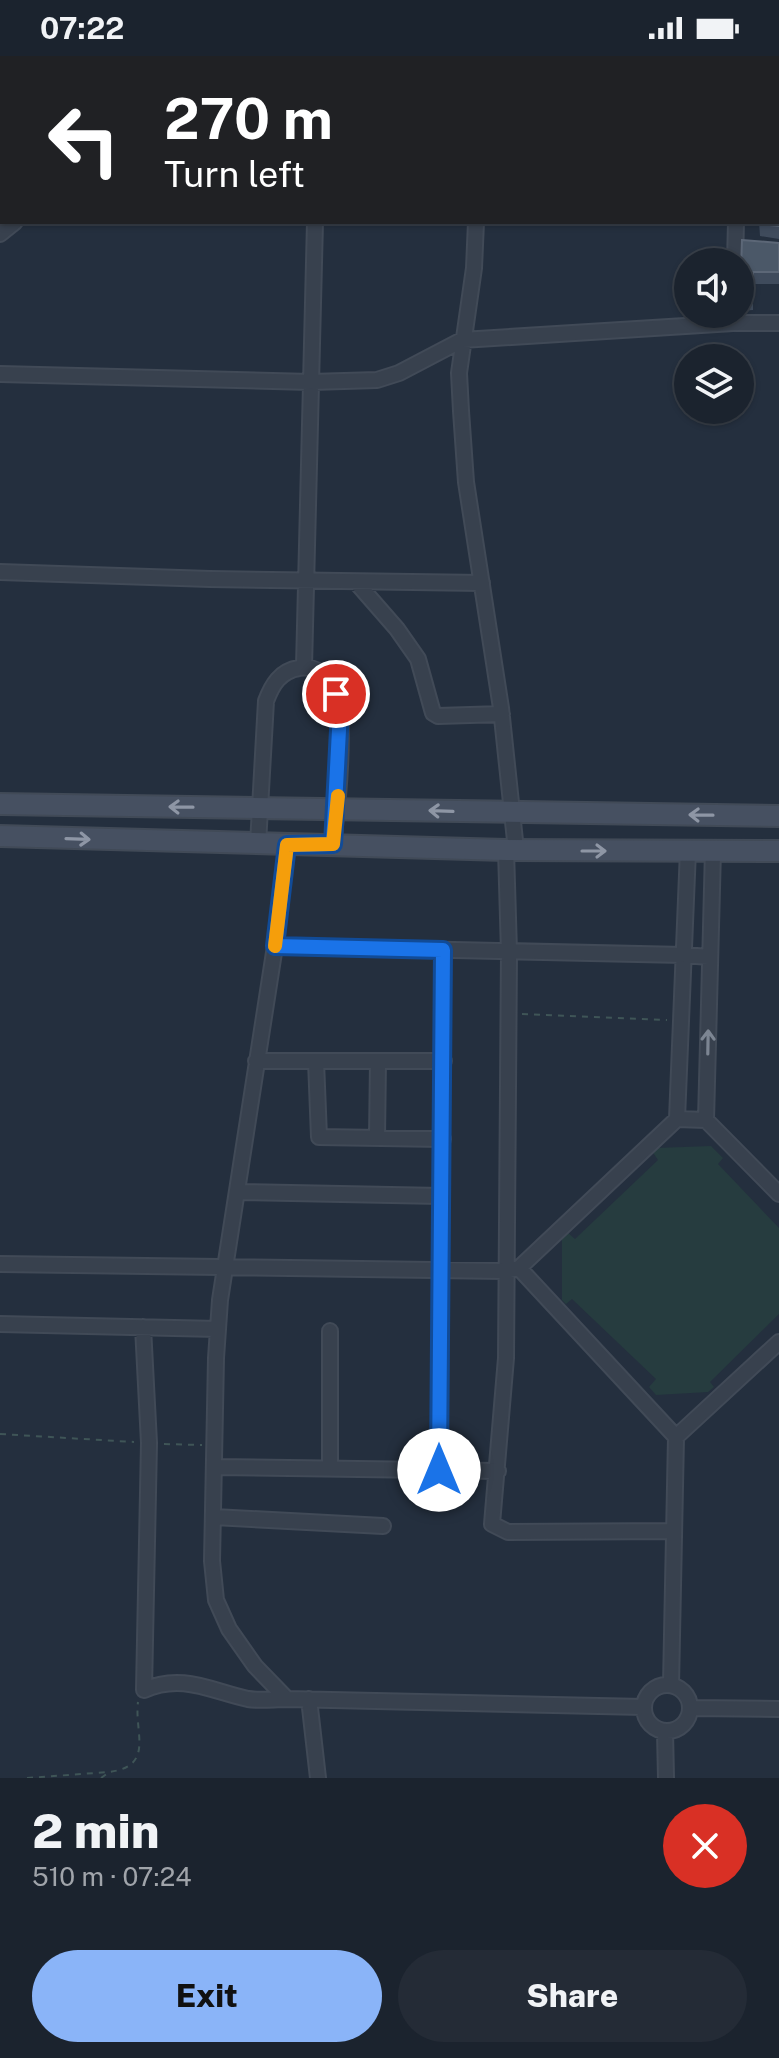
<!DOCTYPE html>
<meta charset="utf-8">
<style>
:root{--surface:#1b232e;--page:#242b36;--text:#f1f3f6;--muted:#a0a4aa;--line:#39404a;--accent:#8ab4f8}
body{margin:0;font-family:"Public Sans",sans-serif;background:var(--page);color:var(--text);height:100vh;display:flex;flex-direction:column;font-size:30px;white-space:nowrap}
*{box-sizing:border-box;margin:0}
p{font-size:26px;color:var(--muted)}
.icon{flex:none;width:44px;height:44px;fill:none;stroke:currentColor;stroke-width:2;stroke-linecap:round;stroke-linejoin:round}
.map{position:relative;height:1722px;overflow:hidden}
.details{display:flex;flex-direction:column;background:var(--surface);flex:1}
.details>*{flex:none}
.guide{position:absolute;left:0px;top:0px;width:780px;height:168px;box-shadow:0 2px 6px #0004,0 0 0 2px var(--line);background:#202124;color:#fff;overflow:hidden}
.controls{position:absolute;left:674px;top:192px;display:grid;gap:16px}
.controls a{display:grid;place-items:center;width:80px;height:80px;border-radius:50%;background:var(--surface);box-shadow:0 2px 6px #0004,0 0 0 2px var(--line);font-size:40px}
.pin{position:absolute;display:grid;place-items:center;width:68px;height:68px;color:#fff;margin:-34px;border:4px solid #fff;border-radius:50%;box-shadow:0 2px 8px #0007}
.me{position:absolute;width:88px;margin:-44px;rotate:0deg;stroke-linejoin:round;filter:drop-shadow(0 0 6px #0008)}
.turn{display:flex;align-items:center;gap:28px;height:168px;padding:0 32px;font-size:36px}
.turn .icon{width:104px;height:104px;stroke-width:2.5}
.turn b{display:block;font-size:56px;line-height:68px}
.round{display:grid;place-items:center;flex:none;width:84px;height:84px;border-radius:42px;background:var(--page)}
.overview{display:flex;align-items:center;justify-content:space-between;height:136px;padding:0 32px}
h1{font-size:48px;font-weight:800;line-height:60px}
.button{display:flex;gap:16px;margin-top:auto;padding:16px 32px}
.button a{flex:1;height:92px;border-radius:48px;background:var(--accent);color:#111;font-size:32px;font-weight:800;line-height:92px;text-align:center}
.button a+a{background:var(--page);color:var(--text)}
.status{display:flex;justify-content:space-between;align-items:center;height:56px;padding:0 40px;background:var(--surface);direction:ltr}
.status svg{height:22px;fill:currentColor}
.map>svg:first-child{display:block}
</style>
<div class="status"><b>07:22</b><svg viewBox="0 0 49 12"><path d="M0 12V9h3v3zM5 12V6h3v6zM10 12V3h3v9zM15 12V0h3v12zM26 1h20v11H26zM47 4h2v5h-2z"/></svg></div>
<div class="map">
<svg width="779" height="1722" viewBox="0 0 779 1722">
<rect width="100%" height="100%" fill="#242f3e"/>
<!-- green -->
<path fill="#263c3f" d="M711,1090l12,12 -5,6 61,64v86l-69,68 4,5 -6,5 -52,3 -7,-8 7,-8 -84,-80 -6,5 -4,-4v-63l5,-5 8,7 83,-79 -6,-9 4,-3z"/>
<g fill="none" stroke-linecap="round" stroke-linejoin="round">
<!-- minor casing -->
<g stroke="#414a57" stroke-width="18">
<path id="minor" d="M319,2v-2
M481,2v-2
M740,2v-2
M476,166l-2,46 -15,105 2,38 5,71 35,226 15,142
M0,178l15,-12
M735,206l1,-40
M0,318l311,8 66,-2 22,-7 63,-33 271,-17h46
M0,516l210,7 272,4
M356,526l41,47 21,30 15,54 5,3 64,-2
M304,611l11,-445
M258,788l8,-143c6,-16 14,-30 33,-33 25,-5 40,23 41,45 3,41 -2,90 -7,131
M287,789l-12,101 -55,354 -4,58 -4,203 4,39 13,29 26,37 32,33 357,8
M506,794l3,102 -3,406 -14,166 16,8 166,-1
M275,890l409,9 25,2
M256,1005h188
M316,1005l3,76 124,2
M677,1063l11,-269
M706,1064l7,-270
M377,1082l1,-77
M237,1136l204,4
M0,1208l505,7 14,-3 158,-149 29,1 73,74
M519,1212l157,169
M0,1268l218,5
M143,1271l6,116 -5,247c38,-17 67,1 104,9 12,2 26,0 39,0
M215,1411l283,4
M330,1412v-137
M439,1414l4,-520
M214,1461l169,9
M671,1629l5,-248 103,-95
M644 1652a23 23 0 1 1 46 0a23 23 0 1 1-46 0Z
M309,1643l9,79
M690,1652l89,1
M665,1675l1,47"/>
</g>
<!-- secondary casing -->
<g stroke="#414a57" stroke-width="24">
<path id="secondary" d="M0,748l779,12
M0,780l506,14 273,1"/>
</g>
<!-- path -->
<path stroke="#3f5557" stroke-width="2" stroke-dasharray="6 6" stroke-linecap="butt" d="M522,958l145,6
M0,1378l134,8
M164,1388l38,1
M27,1722l82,-6c46,-6 25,-39 29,-70
M101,1722l7,-5"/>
<!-- minor -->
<use href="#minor" stroke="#38414e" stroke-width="14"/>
<!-- secondary -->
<use href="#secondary" stroke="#465061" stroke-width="20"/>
</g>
<!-- wall -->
<path fill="#3f4b5c" d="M488,0h25v1h-25z
M651,0h63l-1,2h-62z
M779,143v40l-19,-3 -1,-14h19z
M779,187v41h-26v26l-13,1v-24z"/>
<!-- building -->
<path fill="#4b5868" stroke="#5c6777" stroke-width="2" d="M514,0l9,1 -1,-1h10v2h-18z
M554,0h37v2h-37z
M657,0h12v2h-12z
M757,0h22v10l-1,-8h-22z
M778,26h1v57h-1z
M779,143v27l-19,-2v-2h18z
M742,184l37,3v29h-26v26l-13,1z"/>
<!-- one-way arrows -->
<defs><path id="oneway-shaft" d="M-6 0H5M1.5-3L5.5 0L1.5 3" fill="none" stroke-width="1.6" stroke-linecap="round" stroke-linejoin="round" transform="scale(2)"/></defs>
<g stroke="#8e96a5">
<use href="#oneway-shaft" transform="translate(181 751) rotate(-179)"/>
<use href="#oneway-shaft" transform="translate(441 755) rotate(-178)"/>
<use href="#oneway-shaft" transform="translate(701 759) rotate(-179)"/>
<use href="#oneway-shaft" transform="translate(78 783) rotate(2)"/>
<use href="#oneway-shaft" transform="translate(594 795)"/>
</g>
<use stroke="#7c8592" href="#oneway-shaft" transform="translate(708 986) rotate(-89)"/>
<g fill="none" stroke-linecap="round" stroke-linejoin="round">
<!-- route casing -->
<g stroke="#114b97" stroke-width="20">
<path id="route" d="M336,638l4,17 -7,133 -46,1 -12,101 168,4 -4,520"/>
</g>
<!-- route -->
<use href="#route" stroke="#1a73e8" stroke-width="14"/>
<!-- slow -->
<path stroke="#f59e0b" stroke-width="14" d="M275,890l12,-101 46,-1 5,-48"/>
</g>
</svg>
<div class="controls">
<a><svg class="icon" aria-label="sound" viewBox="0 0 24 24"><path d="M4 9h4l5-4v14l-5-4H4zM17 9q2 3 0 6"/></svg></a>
<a><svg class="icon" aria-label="layers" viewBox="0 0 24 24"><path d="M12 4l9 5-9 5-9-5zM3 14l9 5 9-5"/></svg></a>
</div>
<div class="pin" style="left:336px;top:638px;background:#d93025"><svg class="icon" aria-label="arrive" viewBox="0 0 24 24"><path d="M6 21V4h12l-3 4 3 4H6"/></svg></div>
<svg class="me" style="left:439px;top:1414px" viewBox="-20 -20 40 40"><circle r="19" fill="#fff"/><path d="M0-13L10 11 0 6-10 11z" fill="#1a73e8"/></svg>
<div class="guide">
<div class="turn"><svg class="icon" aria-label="left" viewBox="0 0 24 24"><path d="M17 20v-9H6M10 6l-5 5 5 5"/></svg><div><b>270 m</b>Turn left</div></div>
</div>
</div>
<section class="details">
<div class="overview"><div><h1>2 min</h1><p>510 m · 07:24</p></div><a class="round" style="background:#d93025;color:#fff"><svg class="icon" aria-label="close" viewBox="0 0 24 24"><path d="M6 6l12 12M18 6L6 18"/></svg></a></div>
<div class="button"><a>Exit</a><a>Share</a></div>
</section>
